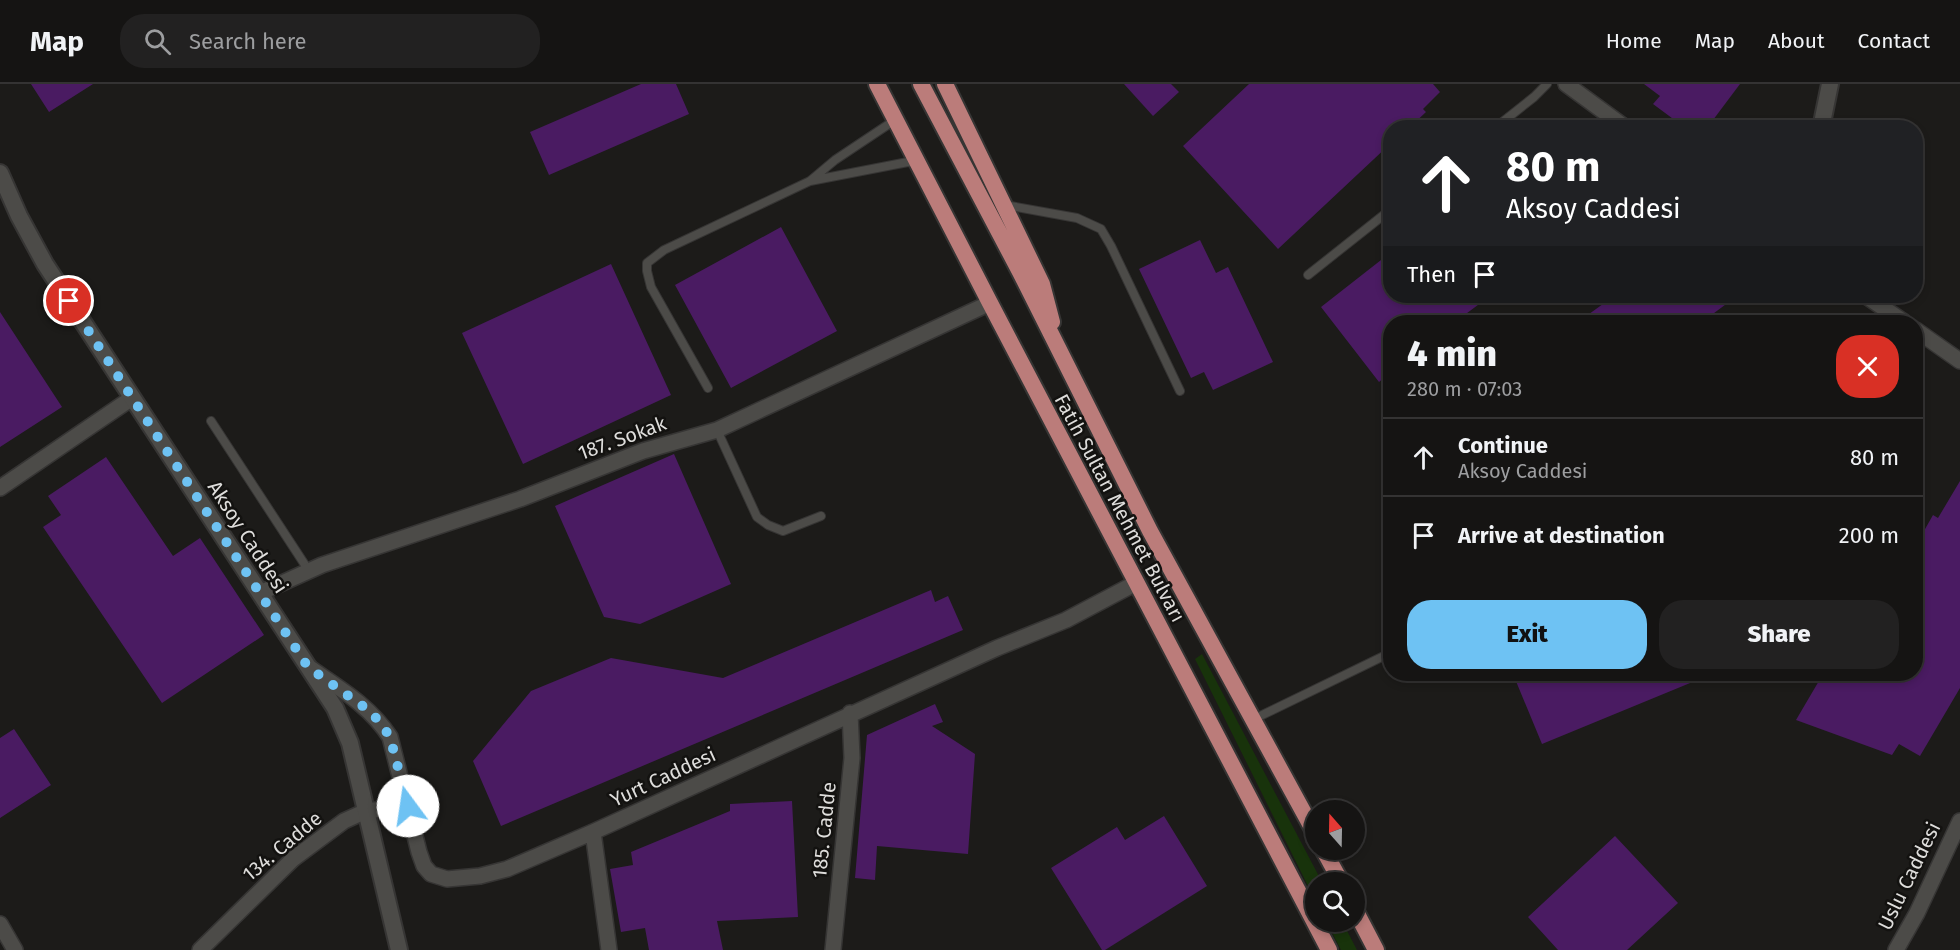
<!DOCTYPE html>
<meta charset="utf-8">
<style>
:root{--surface:#151413;--page:#222121;--text:#f1f3f6;--muted:#9d9ea0;--line:#343333;--accent:#6ec2f3}
body{margin:0;font-family:"Fira Sans",sans-serif;background:var(--page);color:var(--text);height:100vh;display:flex;flex-direction:column;font-size:22px;white-space:nowrap}
*{box-sizing:border-box;margin:0}
p{font-size:20px;color:var(--muted)}
.icon{flex:none;width:33px;height:33px;fill:none;stroke:currentColor;stroke-width:2;stroke-linecap:round;stroke-linejoin:round}
.map{position:relative;flex:1;overflow:hidden}
.side{position:absolute;left:1383px;top:231px;width:540px;height:366px;display:flex;flex-direction:column;background:var(--surface);border-radius:24px;box-shadow:0 3px 9px #0003,0 0 0 2px var(--line)}
.side>*{flex:none}
.top-card{position:absolute;left:1383px;top:36px;width:540px;height:183px;border-radius:24px;box-shadow:0 3px 9px #0003,0 0 0 2px var(--line);background:#202124;color:#fff;overflow:hidden}
.needle{width:39px;rotate:340deg}
.fabs{position:absolute;left:1305px;top:716px;display:grid;gap:12px}
.fabs a{display:grid;place-items:center;width:60px;height:60px;border-radius:50%;background:var(--surface);box-shadow:0 3px 9px #0003,0 0 0 2px var(--line);font-size:30px}
.pin{position:absolute;display:grid;place-items:center;width:51px;height:51px;color:#fff;margin:-26px;border:3px solid #fff;border-radius:50%;box-shadow:0 2px 6px #0007}
.me{position:absolute;width:66px;margin:-33px;rotate:346deg;stroke-linejoin:round;filter:drop-shadow(0 0 4px #0008)}
.turn{display:flex;align-items:center;gap:21px;height:126px;padding:0 24px;font-size:27px}
.turn .icon{width:78px;height:78px;stroke-width:2.5}
.turn b{display:block;font-size:42px;line-height:51px}
.then{display:flex;align-items:center;height:57px;padding:0 24px;background:#0003;gap:12px;font-size:22px}
.round{display:grid;place-items:center;flex:none;width:63px;height:63px;border-radius:24px;background:var(--page)}
.summary{display:flex;align-items:center;justify-content:space-between;height:102px;padding:0 24px}
h1{font-size:36px;font-weight:800;line-height:45px}
.cta{display:flex;gap:12px;margin-top:auto;padding:12px 24px}
.cta a{flex:1;height:69px;border-radius:24px;background:var(--accent);color:#111;font-size:24px;font-weight:800;line-height:69px;text-align:center}
.cta a+a{background:var(--page);color:var(--text)}
ul{padding:0;list-style:none}
li{display:flex;align-items:center;gap:18px;height:78px;padding:0 24px;border-top:2px solid var(--line)}
li div{flex:1}
li b{display:block;font-size:22px}
li em{font-style:normal}
header{display:flex;align-items:center;gap:36px;box-sizing:border-box;height:84px;padding:0 30px;background:var(--surface);border-bottom:2px solid var(--line)}
header strong{font-size:28px}
nav{display:flex;gap:33px;margin-inline-start:auto;font-size:21px}
.search{width:420px;height:54px;background:var(--page);display:flex;align-items:center;gap:15px;box-sizing:border-box;padding:0 21px;border-radius:24px;color:var(--muted);font-size:22px}
.map>svg:first-child{display:block}
</style>
<header>
<strong>Map</strong>
<div class="search"><svg class="icon" aria-label="search" viewBox="0 0 24 24"><circle cx="10" cy="10" r="6"/><path d="M15 15l6 6"/></svg>Search here</div>
<nav><a>Home</a><a>Map</a><a>About</a><a>Contact</a></nav>
</header>
<div class="map">
<svg width="1960" height="866" viewBox="0 0 1960 866">
<rect width="100%" height="100%" fill="#1c1b19"/>
<!-- green -->
<path fill="#18330b" d="M1202,570l120,228h-6l-1,18 -120,-241z
M1326,837h16l15,29h-16z"/>
<!-- building -->
<path fill="#4a1b62" d="M31,0h62l-44,28z
M641,0h35l13,30 -140,61 -19,-43z
M1124,0h47l8,8 -26,24z
M1249,0h184l7,8 -17,17 3,3 -17,16h-19v16l-112,105 -95,-103z
M1644,0h96l-33,44h-14l-6,-5 -3,4 -31,-23 7,-8z
M781,143l56,104 -106,57 -56,-103z
M1200,156l16,33 12,-6 45,95 -60,28 -9,-18 -13,6 -52,-109z
M1390,169v43h100l-35,26h-65v51l-11,9 -58,-75z
M611,180l60,131 -148,69 -61,-131z
M1614,212h123l-35,26h-124z
M0,228l62,95 -62,40z
M674,370l57,130 -91,40 -36,-7 -49,-111z
M106,373l67,99 27,-18 64,97 -102,68 -119,-176 18,-12 -13,-19z
M1960,397v207l-40,68 -21,-12 -7,11 -96,-35 27,-46h93v-129l17,-30 5,3z
M931,506l4,12 13,-6 15,34 -462,196 -28,-65 58,-70 80,-33 112,20z
M1513,590h199l-170,70z
M935,620l8,18 -11,4 43,28 -7,100 -91,-8 -2,34 -20,-2 12,-143z
M14,645l37,56 -51,33v-80z
M792,717l6,116 -81,4 6,29h-74l-4,-22 -24,4 -11,-63 23,-4 -2,-13 99,-41v-7z
M1164,732l43,70 -102,64h-3l-51,-82 66,-41 8,13z
M1615,752l63,67 -51,47h-69l-30,-33z"/>
<g fill="none" stroke-linecap="round" stroke-linejoin="round">
<!-- service casing -->
<g stroke="#363534" stroke-width="10">
<path id="service" d="M1495,44l39,-31 13,-13
M810,97l98,-19 9,1
M1005,121l72,13 24,11 10,17 69,145
M1308,191l82,-65
M708,304l-57,-101 -4,-16v-8l17,-13 146,-69 25,-21 60,-40
M211,337l98,150
M717,346l40,87 11,8 15,6 38,-15
M1254,635l136,-66"/>
</g>
<!-- minor casing -->
<g stroke="#363534" stroke-width="18">
<path id="minor" d="M1566,0l60,44
M1866,212l38,26
M1916,246l44,31
M0,404l132,-90
M260,509l62,-28 198,-66 123,-48 74,-21 273,-127
M310,584c29,20 60,38 80,69l29,115 5,14 7,8 16,5 33,-3 27,-7 86,-37 404,-184 69,-28 70,-37
M593,748l16,118
M0,840l15,26
M200,866l93,-91 51,-38 22,-10 42,-5
M833,866l19,-192 -2,-45
M1896,866l21,-37 43,-92"/>
</g>
<!-- tertiary casing -->
<g stroke="#363534" stroke-width="20">
<path id="tertiary" d="M1821,44l9,-44
M0,89l19,43 26,48 290,444 15,35 49,207"/>
</g>
<!-- trunk casing -->
<g stroke="#363534" stroke-width="20">
<path id="trunk" d="M877,0l113,219 339,647
M921,0l99,188 130,259 166,304
M945,0l97,200 10,38
M1323,765l18,33
M1354,824l22,42"/>
</g>
<!-- service -->
<use href="#service" stroke="#4c4b48" stroke-width="8"/>
<!-- minor -->
<use href="#minor" stroke="#4c4b48" stroke-width="15"/>
<!-- tertiary -->
<use href="#tertiary" stroke="#4c4b48" stroke-width="16"/>
<!-- trunk -->
<use href="#trunk" stroke="#bb7c7a" stroke-width="16"/>
</g>
<g fill="none" stroke-linecap="round" stroke-linejoin="round">
<!-- route -->
<path stroke="#6ec2f3" stroke-width="10" stroke-dasharray="0 18" d="M69,217l239,366 63,45 10,12 9,13 18,69"/>
</g>
<g text-anchor="middle" stroke-width="5" stroke-linejoin="round" paint-order="stroke">
<!-- street labels -->
<g font-size="20" fill="#dedddb" stroke="#131210">
<text transform="translate(622 354) rotate(-20)" y="7">187. Sokak</text>
<text transform="translate(1120 424) rotate(62)" y="7">Fatih Sultan Mehmet Bulvarı</text>
<text transform="translate(248 453) rotate(57)" y="7">Aksoy Caddesi</text>
<text transform="translate(663 693) rotate(-25)" y="7">Yurt Caddesi</text>
<text transform="translate(824 746) rotate(-84)" y="7">185. Cadde</text>
<text transform="translate(282 762) rotate(-40)" y="7">134. Cadde</text>
<text transform="translate(1909 792) rotate(-64)" y="7">Uslu Caddesi</text>
</g>
</g>
</svg>
<div class="fabs">
<a><svg class="needle" viewBox="-14 -14 28 28"><path d="M0-13l5 13h-10z" fill="#e53935"/><path d="M0 13l5-13h-10z" fill="#9d9ea0"/></svg></a>
<a><svg class="icon" aria-label="search" viewBox="0 0 24 24"><circle cx="10" cy="10" r="6"/><path d="M15 15l6 6"/></svg></a>
</div>
<div class="pin" style="left:69px;top:217px;background:#d93025"><svg class="icon" aria-label="arrive" viewBox="0 0 24 24"><path d="M6 21V4h12l-3 4 3 4H6"/></svg></div>
<svg class="me" style="left:408px;top:722px" viewBox="-20 -20 40 40"><circle r="19" fill="#fff"/><path d="M0-13L10 11 0 6-10 11z" fill="#6ec2f3"/></svg>
<div class="top-card">
<div class="turn"><svg class="icon" aria-label="ahead" viewBox="0 0 24 24"><path d="M12 20V5M6 11l6-6 6 6"/></svg><div><b>80 m</b>Aksoy Caddesi</div></div>
<div class="then">Then<svg class="icon" aria-label="arrive" viewBox="0 0 24 24"><path d="M6 21V4h12l-3 4 3 4H6"/></svg></div>
</div>
<section class="side">
<div class="summary"><div><h1>4 min</h1><p>280 m · 07:03</p></div><a class="round" style="background:#d93025;color:#fff"><svg class="icon" aria-label="close" viewBox="0 0 24 24"><path d="M6 6l12 12M18 6L6 18"/></svg></a></div>
<ul>
<li><svg class="icon" aria-label="ahead" viewBox="0 0 24 24"><path d="M12 20V5M6 11l6-6 6 6"/></svg><div><b>Continue</b><p>Aksoy Caddesi</p></div><em>80 m</em></li>
<li><svg class="icon" aria-label="arrive" viewBox="0 0 24 24"><path d="M6 21V4h12l-3 4 3 4H6"/></svg><div><b>Arrive at destination</b></div><em>200 m</em></li>
</ul>
<div class="cta"><a>Exit</a><a>Share</a></div>
</section>
</div>
